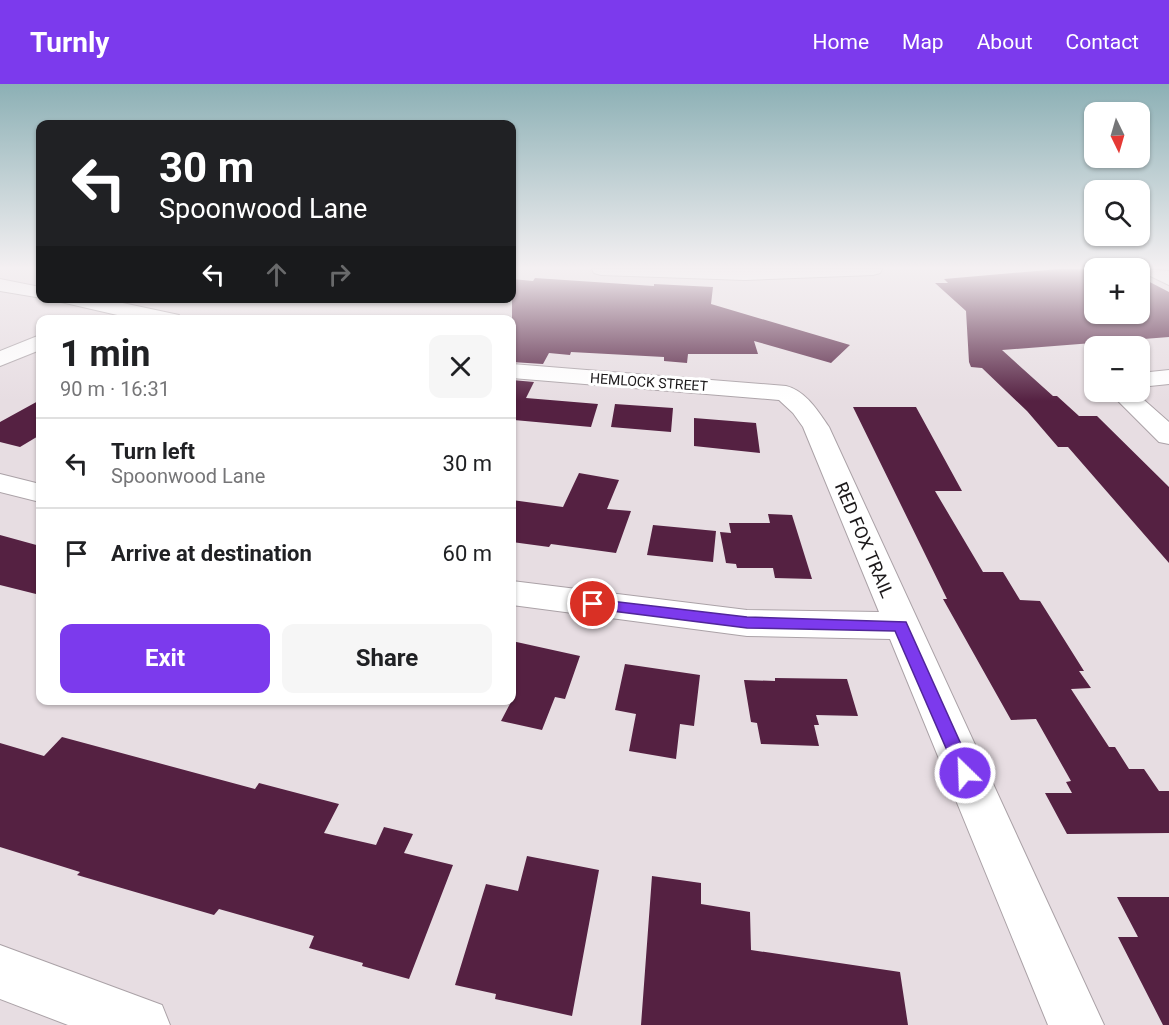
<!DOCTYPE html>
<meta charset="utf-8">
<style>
:root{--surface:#fff;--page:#f6f6f6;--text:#202124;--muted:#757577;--line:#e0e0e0;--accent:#7c3aed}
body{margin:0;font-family:Roboto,sans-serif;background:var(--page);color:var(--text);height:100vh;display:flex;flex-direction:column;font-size:22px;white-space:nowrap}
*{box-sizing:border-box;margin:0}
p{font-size:20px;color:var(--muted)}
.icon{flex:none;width:33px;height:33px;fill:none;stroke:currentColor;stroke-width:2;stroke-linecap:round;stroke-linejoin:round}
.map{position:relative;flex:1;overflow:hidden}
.panel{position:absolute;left:36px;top:231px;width:480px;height:390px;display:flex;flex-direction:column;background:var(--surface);border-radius:12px;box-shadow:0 2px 4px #0004}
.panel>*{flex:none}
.hud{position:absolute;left:36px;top:36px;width:480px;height:183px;border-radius:12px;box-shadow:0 2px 4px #0004;background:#202124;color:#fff;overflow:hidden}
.needle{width:39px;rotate:175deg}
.tools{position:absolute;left:1084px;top:18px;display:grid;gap:12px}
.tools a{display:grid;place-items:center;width:66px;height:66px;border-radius:12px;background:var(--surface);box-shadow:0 2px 4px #0004;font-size:30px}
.pin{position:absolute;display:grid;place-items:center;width:51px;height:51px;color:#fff;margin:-26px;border:3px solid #fff;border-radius:50%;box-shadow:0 2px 6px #0007}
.me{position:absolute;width:66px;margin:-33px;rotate:336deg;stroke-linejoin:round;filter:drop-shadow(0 0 4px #0008)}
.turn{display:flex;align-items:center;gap:21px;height:126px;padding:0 24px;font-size:27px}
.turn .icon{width:78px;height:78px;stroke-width:2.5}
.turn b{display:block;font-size:42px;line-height:51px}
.lanes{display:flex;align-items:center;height:57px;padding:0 24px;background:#0003;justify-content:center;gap:30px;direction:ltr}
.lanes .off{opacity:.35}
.round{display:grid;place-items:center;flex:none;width:63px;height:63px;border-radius:12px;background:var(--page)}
.headline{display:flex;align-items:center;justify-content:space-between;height:102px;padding:0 24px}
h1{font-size:36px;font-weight:700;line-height:45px}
.action{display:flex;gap:12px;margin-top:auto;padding:12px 24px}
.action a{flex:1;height:69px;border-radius:12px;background:var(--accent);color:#fff;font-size:24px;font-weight:700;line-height:69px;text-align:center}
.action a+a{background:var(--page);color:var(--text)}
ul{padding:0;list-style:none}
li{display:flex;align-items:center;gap:18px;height:90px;padding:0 24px;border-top:2px solid var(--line)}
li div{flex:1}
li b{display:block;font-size:22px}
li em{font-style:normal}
header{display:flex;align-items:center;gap:36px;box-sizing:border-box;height:84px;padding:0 30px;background:var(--accent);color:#fff}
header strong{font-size:28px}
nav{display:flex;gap:33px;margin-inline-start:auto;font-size:21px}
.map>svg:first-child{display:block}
</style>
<header>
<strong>Turnly</strong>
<nav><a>Home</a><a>Map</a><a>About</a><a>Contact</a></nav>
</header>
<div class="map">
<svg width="1169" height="941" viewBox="0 0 1169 941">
<rect width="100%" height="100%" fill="#e7dde2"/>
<!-- building -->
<path fill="#552142" d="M1059,185h36v45h45v-37l29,15v45l-167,13 51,46h4l22,20h18l72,71v76l-101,-116h-10l-31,-36 -45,-43 -11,-1 -2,-5 -3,-51 -31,-28h13l-4,-4z
M535,194l119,8v-2l59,3 -2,17 139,41 -19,18 -77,-22 4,13h-70l-1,9 -23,-2v-4l-93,-5 -1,3 -21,-2 -6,11 -31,-2v-83l21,2z
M512,296l22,2 -8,16 72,6 -7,23 -77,-7 -2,4z
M40,316v35l-20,12 -20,-5v-20z
M615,320l58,4 -2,24 -60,-5z
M853,323h63l46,84h-27l48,81h20l17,28 20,1 44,70h-5l12,17 -20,1 38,58h6l14,22h15l15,22h10v42l-102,1 -22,-41h27l-6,-11 5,-1 -35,-62 -25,1 -68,-121h4z
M694,334l62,5 4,30 -66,-7z
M579,389l40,7 -12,29 24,2 -15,42 -65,-9 -2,3 -37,-5v-42l51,7z
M768,430l24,1 20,64 -37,-1 -2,-10h-36l-1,-4 -10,-1 -6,-31 11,1 -2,-10h41z
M653,441l63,6 -3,31 -66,-7z
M0,451l40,11v49l-40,-10z
M512,557l68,15 -15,43 -10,-2 -13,33 -41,-9 11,-21z
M625,580l75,11 -6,51 -14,-2 -4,35 -47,-8 7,-37 -21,-4z
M775,594l72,1 11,37 -42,-1 3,10h-5l5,21 -58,-2 -4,-21 -6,-1 -7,-42 31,1z
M62,653l193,52 4,-6 80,21 -15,29 52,12 8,-18 29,7 -9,19 49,12 -44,114 -47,-13 1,-3 -54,-15 5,-12 -95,-27 -5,6 -137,-40 3,-3 -80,-25v-104l44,13z
M527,772l72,14 -27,146 -77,-17 1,-5 -41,-9 31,-101 32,7z
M652,792l49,7v21l49,8 1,38 149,22 8,53h-267z
M1117,813h52v128h-6l-45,-88h20z"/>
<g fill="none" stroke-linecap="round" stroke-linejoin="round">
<!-- minor casing -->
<g stroke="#aba2a7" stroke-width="2">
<path id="minor" d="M592,185h290l-2,4 -7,2 -128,5 -144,-5 -7,-2z
M1142,185l27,2v14l-25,-12z
M0,195l40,8 2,11 -42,-7z
M58,214h41l80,17 2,5h-42l-78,-18z
M40,251v15l-40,16v-15z
M512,280l274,22c20,5 32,25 43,41l275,598h-56l-158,-386 -143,-3 -235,-31v-24l235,29 132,2 -76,-185 -10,-14 -14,-13 -267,-22z
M1169,286v14l-29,3v-14z
M1109,308h26l34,30v22l-10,-2z
M0,390l40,10v18l-40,-10z
M0,861l162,60 8,20h-102l-68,-26z"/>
</g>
<!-- minor -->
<use href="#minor" fill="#fff" fill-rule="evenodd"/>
</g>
<!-- sky -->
<linearGradient id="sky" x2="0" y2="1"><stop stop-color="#8cb0b5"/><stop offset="0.58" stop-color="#f4f0f2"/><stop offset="1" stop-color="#f4f0f2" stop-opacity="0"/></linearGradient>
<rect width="1169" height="317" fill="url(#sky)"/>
<!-- route -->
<path fill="#7c3aed" stroke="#51269a" stroke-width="1.5" d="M593,515l154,18 159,5 68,151 -2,5 -7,3 -6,-3 -64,-147 -148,-3 -159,-20 -2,-4 2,-4z"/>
<g text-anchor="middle" stroke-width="6" stroke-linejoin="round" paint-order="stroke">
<!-- far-street labels -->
<g font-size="14" fill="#1b181a" stroke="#fff">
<text transform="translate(649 298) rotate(4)" y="5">HEMLOCK STREET</text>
</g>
<!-- near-street labels -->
<g font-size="18" fill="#1b181a" stroke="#fff">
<text transform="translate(864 456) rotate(67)" y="6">RED FOX TRAIL</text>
</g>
</g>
</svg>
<div class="tools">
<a><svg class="needle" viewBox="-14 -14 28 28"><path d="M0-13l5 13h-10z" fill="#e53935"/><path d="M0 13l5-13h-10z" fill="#757577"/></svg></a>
<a><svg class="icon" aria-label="search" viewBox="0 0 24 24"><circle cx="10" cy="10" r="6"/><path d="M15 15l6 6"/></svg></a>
<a>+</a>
<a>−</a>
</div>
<div class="pin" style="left:593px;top:520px;background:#d93025"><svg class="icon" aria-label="arrive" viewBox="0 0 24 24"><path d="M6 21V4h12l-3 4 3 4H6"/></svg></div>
<svg class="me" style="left:965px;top:689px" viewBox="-20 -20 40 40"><circle r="17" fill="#7c3aed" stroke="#fff" stroke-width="3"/><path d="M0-11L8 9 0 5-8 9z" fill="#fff"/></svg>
<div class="hud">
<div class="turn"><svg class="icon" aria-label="left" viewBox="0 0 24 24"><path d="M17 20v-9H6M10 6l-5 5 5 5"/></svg><div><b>30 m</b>Spoonwood Lane</div></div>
<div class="lanes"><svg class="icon" aria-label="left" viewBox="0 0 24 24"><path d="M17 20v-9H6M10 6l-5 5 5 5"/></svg><svg class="icon off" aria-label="ahead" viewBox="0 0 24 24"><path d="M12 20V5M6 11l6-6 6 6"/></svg><svg class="icon off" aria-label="right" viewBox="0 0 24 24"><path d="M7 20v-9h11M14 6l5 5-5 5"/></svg></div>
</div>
<section class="panel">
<div class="headline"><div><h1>1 min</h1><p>90 m · 16:31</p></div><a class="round"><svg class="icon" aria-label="close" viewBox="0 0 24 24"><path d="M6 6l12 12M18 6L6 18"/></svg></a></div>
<ul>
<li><svg class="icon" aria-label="left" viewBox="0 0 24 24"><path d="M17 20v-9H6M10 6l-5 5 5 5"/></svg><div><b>Turn left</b><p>Spoonwood Lane</p></div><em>30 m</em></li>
<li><svg class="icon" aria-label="arrive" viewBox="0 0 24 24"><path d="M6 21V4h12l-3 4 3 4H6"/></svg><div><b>Arrive at destination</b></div><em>60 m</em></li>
</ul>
<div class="action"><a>Exit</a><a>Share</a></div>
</section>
</div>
